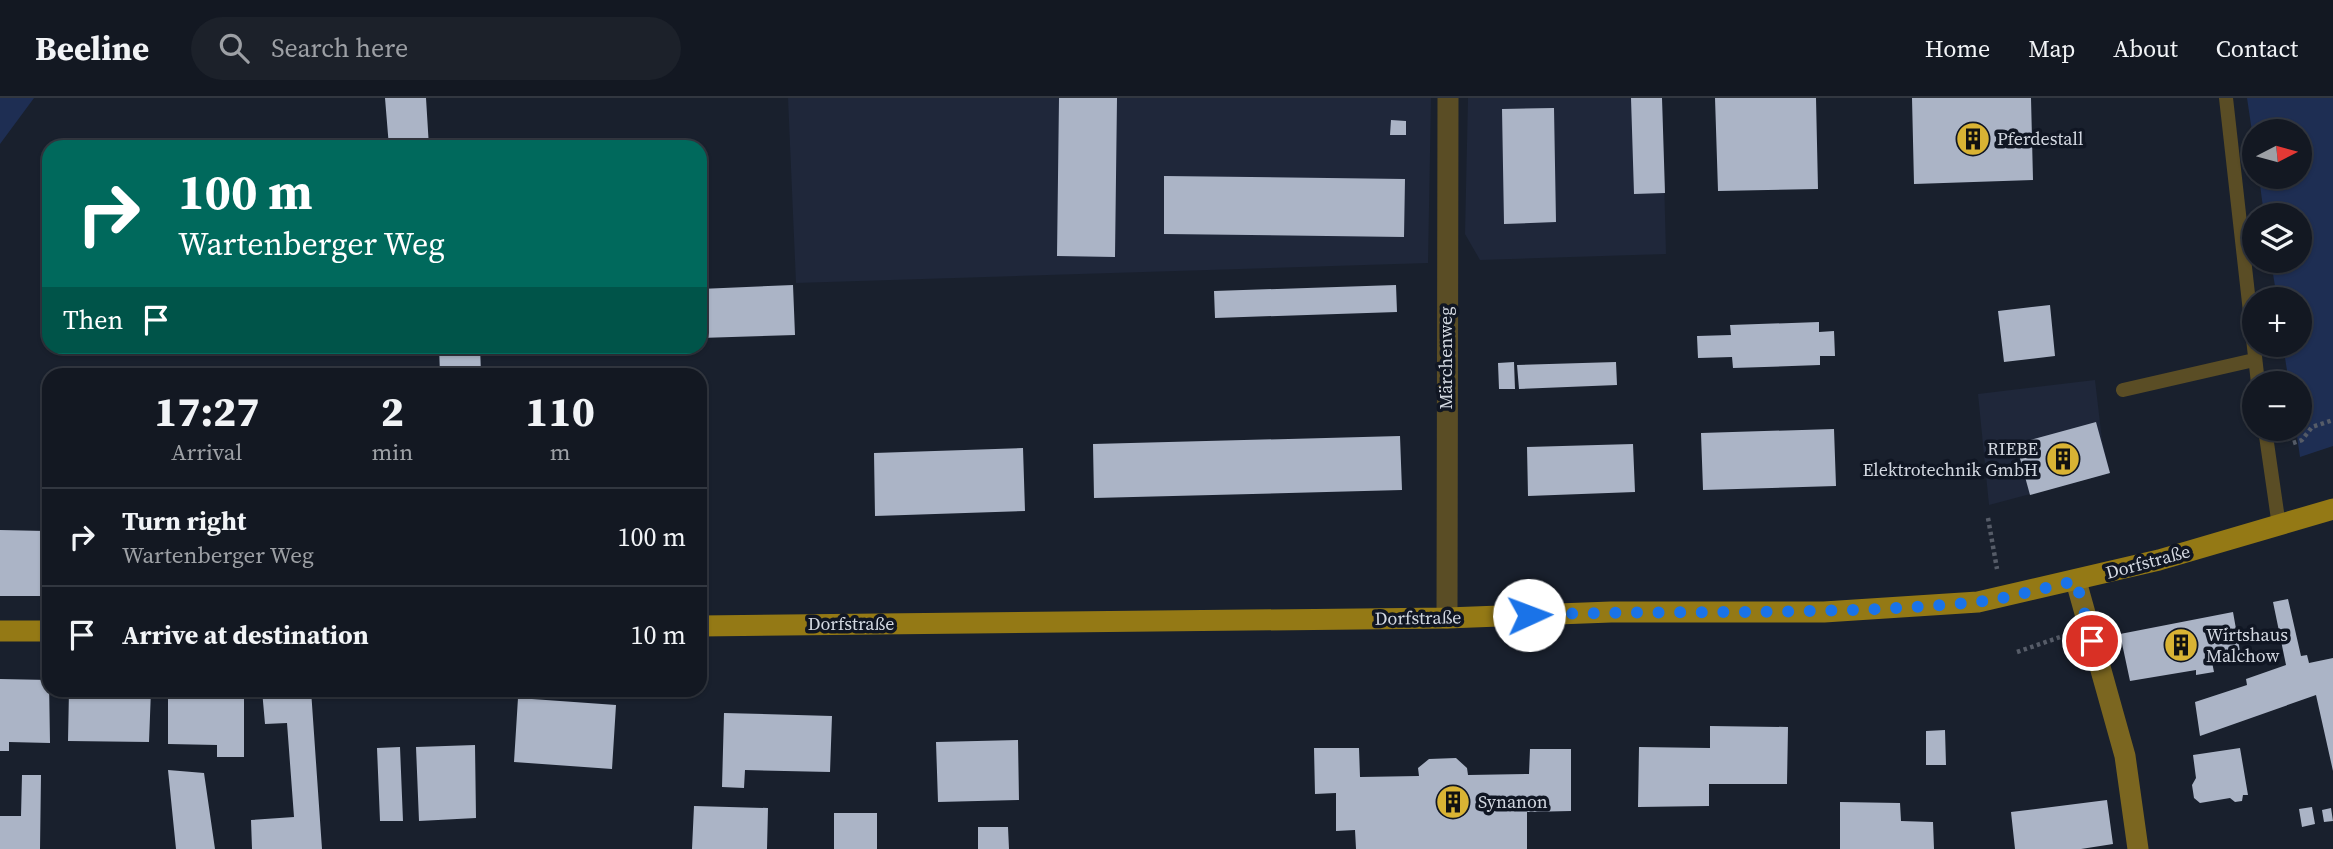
<!DOCTYPE html>
<meta charset="utf-8">
<style>
:root{--surface:#131822;--page:#1c212a;--text:#f1f3f6;--muted:#9da0a5;--line:#323740}
body{margin:0;font-family:"Source Serif 4",serif;background:var(--page);color:var(--text);height:100vh;display:flex;flex-direction:column;font-size:26px;white-space:nowrap}
*{box-sizing:border-box;margin:0}
p{font-size:23px;color:var(--muted)}
.icon{flex:none;width:38px;height:38px;fill:none;stroke:currentColor;stroke-width:2;stroke-linecap:round;stroke-linejoin:round}
.map{position:relative;flex:1;overflow:hidden}
.side{position:absolute;left:42px;top:270px;width:665px;height:329px;display:flex;flex-direction:column;background:var(--surface);border-radius:21px;box-shadow:0 2px 5px #0004,0 0 0 2px var(--line)}
.side>*{flex:none}
.guide{position:absolute;left:42px;top:42px;width:665px;height:214px;border-radius:21px;box-shadow:0 2px 5px #0004,0 0 0 2px var(--line);background:#00695c;color:#fff;overflow:hidden}
.needle{width:46px;rotate:84deg}
.controls{position:absolute;left:2242px;top:21px;display:grid;gap:14px}
.controls a{display:grid;place-items:center;width:70px;height:70px;border-radius:50%;background:var(--surface);box-shadow:0 2px 5px #0004,0 0 0 2px var(--line);font-size:35px}
.pin{position:absolute;display:grid;place-items:center;width:60px;height:60px;color:#fff;margin:-30px;border:4px solid #fff;border-radius:50%;box-shadow:0 2px 7px #0007}
.me{position:absolute;width:77px;margin:-38px;rotate:88deg;stroke-linejoin:round;filter:drop-shadow(0 0 5px #0008)}
.turn{display:flex;align-items:center;gap:24px;height:147px;padding:0 21px;font-size:32px}
.turn .icon{width:91px;height:91px;stroke-width:2.5}
.turn b{display:block;font-size:49px;line-height:60px}
.then{display:flex;align-items:center;height:66px;padding:0 21px;background:#0003;gap:14px;font-size:26px}
.eta{display:flex;justify-content:space-evenly;align-items:center;height:119px;text-align:center}
.eta b{font-size:42px;font-weight:800;line-height:49px}
ul{padding:0;list-style:none}
li{display:flex;align-items:center;gap:21px;height:98px;padding:0 21px;border-top:2px solid var(--line)}
li div{flex:1}
li b{display:block;font-size:26px}
li em{font-style:normal}
header{display:flex;align-items:center;gap:42px;box-sizing:border-box;height:98px;padding:0 35px;background:var(--surface);border-bottom:2px solid var(--line)}
header strong{font-size:33px}
nav{display:flex;gap:38px;margin-inline-start:auto;font-size:24px}
.search{width:490px;height:63px;background:var(--page);display:flex;align-items:center;gap:18px;box-sizing:border-box;padding:0 24px;border-radius:38px;color:var(--muted);font-size:26px}
.map>svg:first-child{display:block}
</style>
<header>
<strong>Beeline</strong>
<div class="search"><svg class="icon" aria-label="search" viewBox="0 0 24 24"><circle cx="10" cy="10" r="6"/><path d="M15 15l6 6"/></svg>Search here</div>
<nav><a>Home</a><a>Map</a><a>About</a><a>Contact</a></nav>
</header>
<div class="map">
<svg width="2333" height="751" viewBox="0 0 2333 751">
<rect width="100%" height="100%" fill="#19202d"/>
<!-- built -->
<path fill="#1f273a" d="M788,0h643l-3,165 -632,20z
M1468,0h194l4,156 -186,6 -15,-26z
M2095,282l7,60 8,33 -121,32 -11,-111z"/>
<!-- green -->
<path fill="#1e2e53" d="M0,0h34l-34,46z
M2247,0h86v348l-33,11 -4,-28h4v-46h-11l-6,-38h17v-46h-23l-6,-38h29v-46h-36l-5,-38h41v-46h-46v14z"/>
<!-- building -->
<path fill="#abb4c6" d="M385,0h41l3,49h-40z
M1059,0h58l-2,159 -58,-1z
M1631,0h31l3,95 -31,1z
M1715,0h101l2,91 -100,2z
M1912,0h119l2,82 -119,4z
M1554,10l2,114 -52,2 -2,-115z
M1391,22l15,1v14h-16z
M1164,78l241,3 -1,58 -240,-3z
M793,187l2,50 -95,3v-49z
M1396,187l1,27 -182,6 -1,-27z
M2050,207l5,51 -51,6 -6,-51z
M1819,224v10l15,-1 1,25h-15v9l-87,3 -1,-11 -34,1 -1,-22 34,-1 -1,-10z
M278,248h34l1,6 -34,4z
M439,248h41l1,28h-41z
M533,248h33v4l-32,3z
M1514,264l1,27h-16l-1,-26z
M1616,264l1,23 -98,4 -2,-24z
M2096,324l14,51 -80,22 -14,-51z
M1834,331l2,57 -133,4 -2,-57z
M1400,338l2,54 -308,8 -1,-54z
M1633,346l2,48 -107,4 -1,-49z
M1023,350l2,63 -150,5 -1,-63z
M0,432l46,1 -1,65h-45z
M2288,501l13,57 6,-1 2,8 24,-5v113l-17,-76 -116,41 -5,-34 52,-17 -1,-6 40,-14 -13,-63z
M2233,514l8,45 -29,5 2,10 -18,3v-5l-66,11 -10,-47z
M0,581l49,1 1,63 -41,-1v9h-9z
M69,592h82l-2,52 -81,-1z
M168,592h76v67h-27v-12l-49,-1z
M262,592h49l11,159h-70l-1,-29 43,-3 -7,-94 -22,1z
M518,600l98,7 -4,64 -98,-7z
M724,615l108,3 -2,56 -85,-2 -1,18 -22,-1z
M1710,628l78,1 -1,57h-78v22l-71,1 1,-60 71,1z
M1945,632l1,35h-20v-34z
M1018,642l1,60 -81,2 -2,-60z
M475,647l1,73 -57,3 -3,-74z
M400,649l3,74h-23l-3,-73z
M1314,650h45l1,29 59,-1 -1,-8 11,-9 27,-1 11,10 1,7 61,-1 1,-25h41v62l-44,1v37h-171l-1,-19 -19,1v-38l-21,1z
M2240,650l8,47h-5l-1,6 -7,1 -5,-4 -30,5 -6,-5 -2,-13 4,-7 -3,-23z
M168,672l36,3 11,76h-39z
M22,677h19l-1,74h-40v-33h21z
M2107,702l6,44 -32,5h-66l-4,-37z
M1840,704l60,1 1,18 32,1 1,27h-94z
M694,708l74,2 -1,41h-75z
M2312,709l3,17 -13,3 -3,-18z
M2331,710l2,13 -9,1 -2,-12z
M834,715h43v36h-43z
M978,729h30l1,22h-31z"/>
<g fill="none" stroke-linecap="round" stroke-linejoin="round">
<!-- path -->
<path stroke="#565c68" stroke-width="4.5" stroke-dasharray="3.5 3.5" stroke-linecap="butt" d="M2293,345l9,-3 10,-13 21,-7
M1988,420l9,51
M2017,554l46,-16"/>
<!-- service -->
<path stroke="#5a4d25" stroke-width="14" d="M2226,0l32,285
M2123,292l131,-30
M2265,331l14,97"/>
<!-- minor -->
<path stroke="#5a4d25" stroke-width="21" d="M1447,520l1,-520"/>
<!-- secondary -->
<path stroke="#7b6620" stroke-width="21" d="M2076,483l49,175 13,93"/>
<!-- primary -->
<path stroke="#947915" stroke-width="21" d="M700,528l747,-8 164,-6h213l154,-10 181,-42 174,-51
M0,533h49"/>
</g>
<g fill="none" stroke-linecap="round" stroke-linejoin="round">
<!-- route -->
<path stroke="#1a73e8" stroke-width="12" stroke-dasharray="0 21.6" d="M1529,517c149,-6 299,2 448,-13 33,-4 66,-14 99,-21l16,60"/>
</g>
<!-- icons -->
<defs>
<g id="building-disc" transform="scale(1.75)"><circle r="9.5" fill="#d9b334" stroke="#101623"/><path d="M-4-6H4V6H1V3H-1V6H-4ZM-2.5-4.3h1.7v1.8h-1.7ZM.8-4.3h1.7v1.8H.8ZM-2.5-1h1.7V.8h-1.7ZM.8-1h1.7V.8H.8Z" fill="#111"/></g>
</defs>
<g fill-rule="evenodd">
<use href="#building-disc" x="1973" y="41"/>
<use href="#building-disc" x="2063" y="361"/>
<use href="#building-disc" x="2181" y="547"/>
<use href="#building-disc" x="1453" y="704"/>
</g>
<g text-anchor="middle" stroke-width="7" stroke-linejoin="round" paint-order="stroke">
<!-- poi labels -->
<g font-size="18" fill="#d3d8e1" stroke="#101623" text-anchor="start">
<text x="1997" y="47">Pferdestall</text>
<text x="2038" y="357" text-anchor="end">RIEBE<tspan x="2038" dy="21">Elektrotechnik GmbH</tspan></text>
<text x="2206" y="543">Wirtshaus<tspan x="2206" dy="21">Malchow</tspan></text>
<text x="1478" y="710">Synanon</text>
</g>
<!-- street labels -->
<g font-size="18" fill="#d3d8e1" stroke="#101623">
<text transform="translate(1446 260) rotate(-90)" y="6">Märchenweg</text>
<text transform="translate(2148 464) rotate(-15)" y="6">Dorfstraße</text>
<text transform="translate(1418 520) rotate(-1)" y="6">Dorfstraße</text>
<text x="851" y="532">Dorfstraße</text>
</g>
</g>
</svg>
<div class="controls">
<a><svg class="needle" viewBox="-14 -14 28 28"><path d="M0-13l5 13h-10z" fill="#e53935"/><path d="M0 13l5-13h-10z" fill="#9da0a5"/></svg></a>
<a><svg class="icon" aria-label="layers" viewBox="0 0 24 24"><path d="M12 4l9 5-9 5-9-5zM3 14l9 5 9-5"/></svg></a>
<a>+</a>
<a>−</a>
</div>
<div class="pin" style="left:2092px;top:543px;background:#d93025"><svg class="icon" aria-label="arrive" viewBox="0 0 24 24"><path d="M6 21V4h12l-3 4 3 4H6"/></svg></div>
<svg class="me" style="left:1529px;top:517px" viewBox="-20 -20 40 40"><circle r="19" fill="#fff"/><path d="M0-13L10 11 0 6-10 11z" fill="#1a73e8"/></svg>
<div class="guide">
<div class="turn"><svg class="icon" aria-label="right" viewBox="0 0 24 24"><path d="M7 20v-9h11M14 6l5 5-5 5"/></svg><div><b>100 m</b>Wartenberger Weg</div></div>
<div class="then">Then<svg class="icon" aria-label="arrive" viewBox="0 0 24 24"><path d="M6 21V4h12l-3 4 3 4H6"/></svg></div>
</div>
<section class="side">
<div class="eta">
<div><b>17:27</b><p>Arrival</p></div>
<div><b>2</b><p>min</p></div>
<div><b>110</b><p>m</p></div>
</div>
<ul>
<li><svg class="icon" aria-label="right" viewBox="0 0 24 24"><path d="M7 20v-9h11M14 6l5 5-5 5"/></svg><div><b>Turn right</b><p>Wartenberger Weg</p></div><em>100 m</em></li>
<li><svg class="icon" aria-label="arrive" viewBox="0 0 24 24"><path d="M6 21V4h12l-3 4 3 4H6"/></svg><div><b>Arrive at destination</b></div><em>10 m</em></li>
</ul>
</section>
</div>
